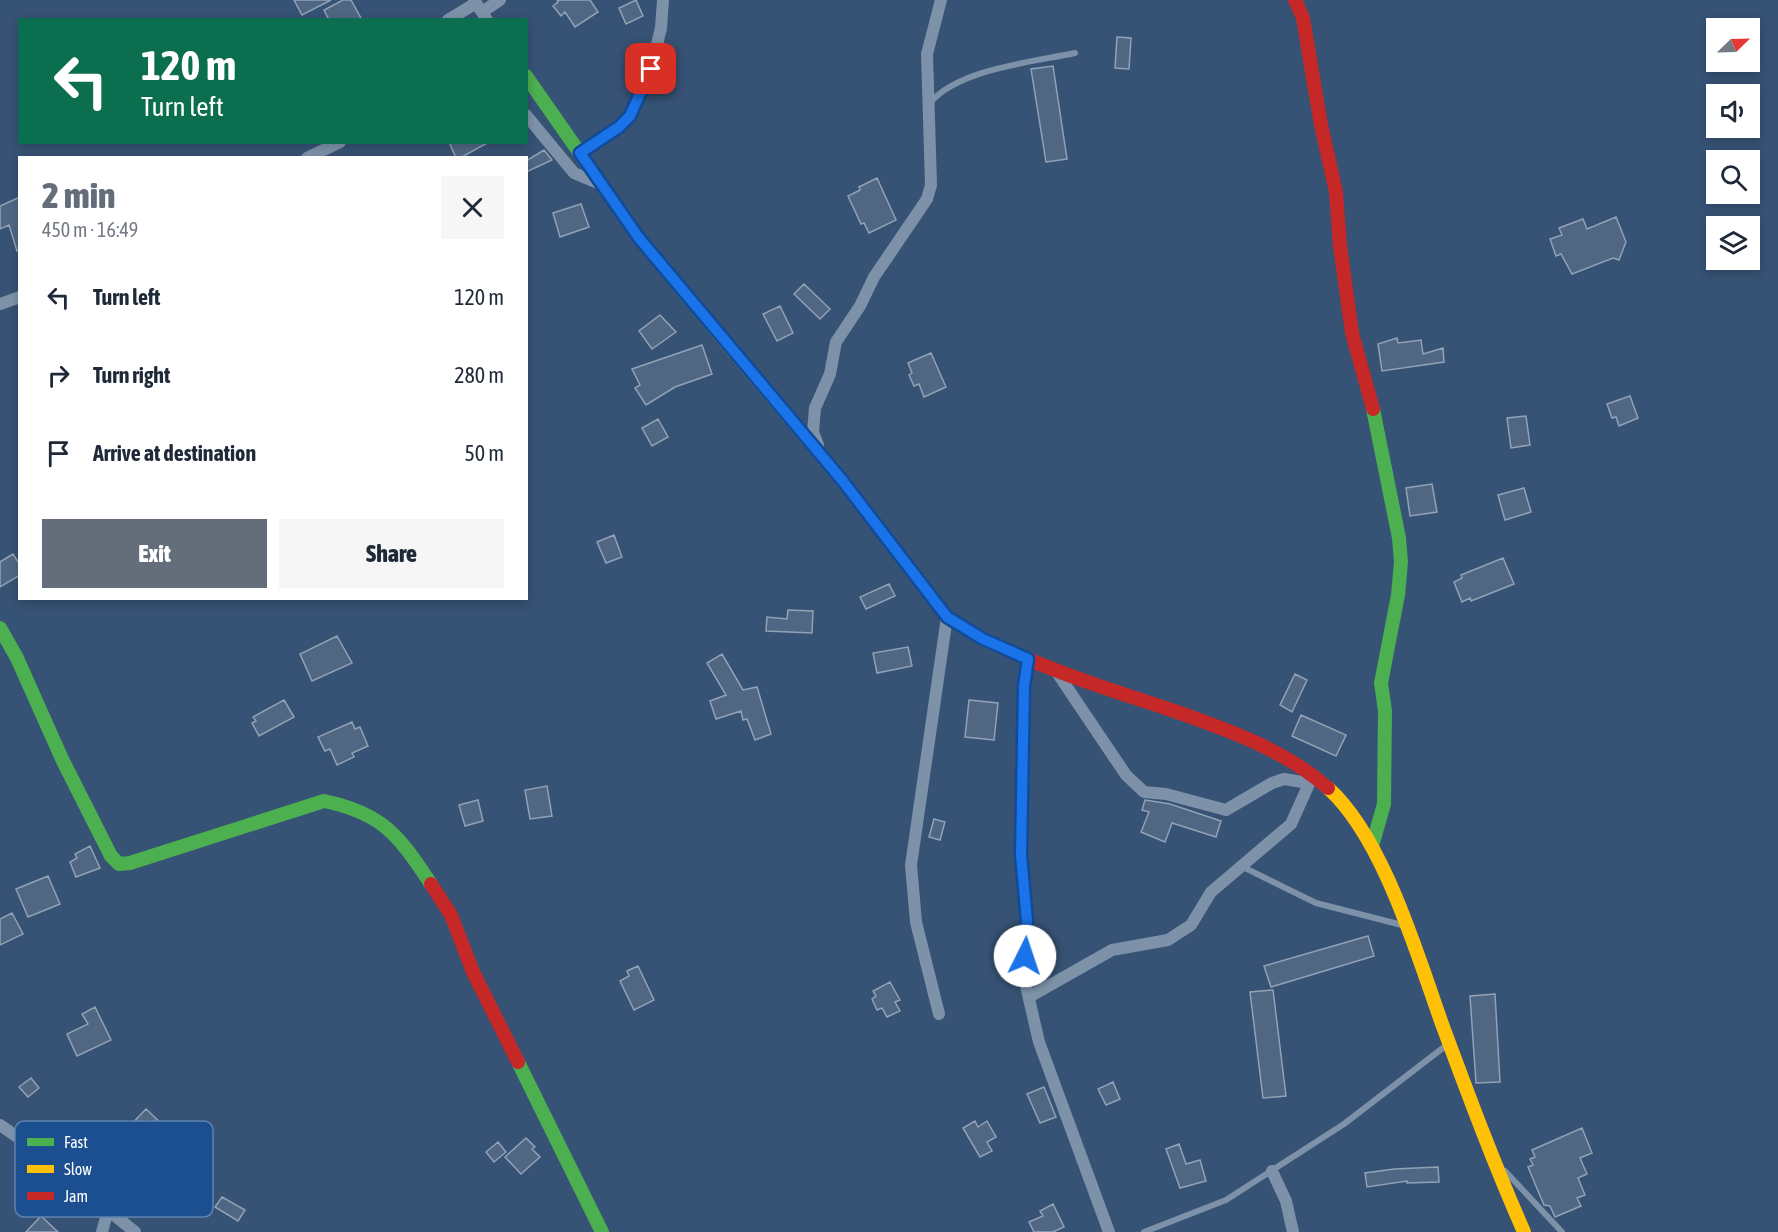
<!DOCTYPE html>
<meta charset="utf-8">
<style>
:root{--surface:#fff;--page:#f6f6f7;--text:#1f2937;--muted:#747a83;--accent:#646e7b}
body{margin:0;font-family:"Asap Condensed",sans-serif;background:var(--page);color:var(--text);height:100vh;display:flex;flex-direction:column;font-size:22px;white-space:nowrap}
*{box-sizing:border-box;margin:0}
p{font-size:20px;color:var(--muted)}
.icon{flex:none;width:33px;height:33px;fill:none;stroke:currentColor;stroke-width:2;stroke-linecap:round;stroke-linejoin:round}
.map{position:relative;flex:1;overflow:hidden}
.side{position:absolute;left:18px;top:156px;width:510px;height:444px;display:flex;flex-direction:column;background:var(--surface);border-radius:0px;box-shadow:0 3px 9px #0003}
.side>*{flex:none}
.guide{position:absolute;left:18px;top:18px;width:510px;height:126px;border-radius:0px;box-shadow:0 3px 9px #0003;background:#0b6e4f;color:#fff;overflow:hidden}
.needle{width:39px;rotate:67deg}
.controls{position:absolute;left:1706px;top:18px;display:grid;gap:12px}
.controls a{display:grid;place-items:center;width:54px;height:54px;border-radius:0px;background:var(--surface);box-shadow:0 3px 9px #0003;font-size:30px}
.pin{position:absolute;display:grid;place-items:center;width:51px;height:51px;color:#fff;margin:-26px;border-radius:12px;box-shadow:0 3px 9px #0006}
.me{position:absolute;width:66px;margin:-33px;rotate:4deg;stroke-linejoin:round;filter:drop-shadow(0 0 4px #0008)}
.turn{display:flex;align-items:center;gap:21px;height:126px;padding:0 24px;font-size:27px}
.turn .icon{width:78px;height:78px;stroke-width:2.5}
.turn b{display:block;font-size:42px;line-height:51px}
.round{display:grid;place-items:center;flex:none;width:63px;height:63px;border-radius:0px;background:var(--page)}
.head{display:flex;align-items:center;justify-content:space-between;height:102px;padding:0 24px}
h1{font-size:36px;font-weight:800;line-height:45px;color:var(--accent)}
.action{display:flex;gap:12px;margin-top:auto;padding:12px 24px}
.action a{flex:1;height:69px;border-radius:0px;background:var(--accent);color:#fff;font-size:24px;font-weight:800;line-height:69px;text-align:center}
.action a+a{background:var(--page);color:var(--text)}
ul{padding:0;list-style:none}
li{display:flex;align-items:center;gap:18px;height:78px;padding:0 24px}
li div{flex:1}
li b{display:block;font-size:22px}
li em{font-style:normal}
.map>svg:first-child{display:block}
</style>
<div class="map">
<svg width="1778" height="1232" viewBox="0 0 1778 1232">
<rect width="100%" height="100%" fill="#365274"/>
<!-- building -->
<path fill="#506783" stroke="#92a2b6" stroke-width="1.5" d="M294,0h37l-29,15z
M343,0h8l11,20h-33l-5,-10z
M557,0h33l8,12 -23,15 -10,-15 -4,4 -8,-10 5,-4z
M636,0l7,16 -17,8 -7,-16z
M1117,37l14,1 -2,31 -14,-1z
M1053,66l14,93 -21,3 -15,-93z
M449,142h40l-29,16h-4z
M544,150l8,10 -26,12v-11z
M877,178l19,42 -27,13 -5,-10 -3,1 -13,-28 12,-6 -1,-3z
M20,197v53l-3,1 -8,-26 -9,4v-23z
M581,204l8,23 -29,10 -7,-24z
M1616,217l10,25 -7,18 -6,-2 -41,16 -11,-20 -5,2 -6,-17 12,-4 -3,-7 24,-9 4,10z
M804,284l26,25 -10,10 -26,-25z
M780,306l13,27 -16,8 -14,-27z
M660,315l16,17 -24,17 -13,-18z
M1397,338l1,5 23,-3 2,14 20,-6 1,14 -62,9 -4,-27z
M702,345l10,29 -37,13 -29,18 -11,-17 5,-3 -8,-16z
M931,353l15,34 -22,10 -5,-13 -5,2 -5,-11 3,-2 -4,-10z
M1630,396l8,22 -19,8 -3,-9 -4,1 -5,-14z
M1526,416l4,29 -19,3 -4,-30z
M658,419l10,18 -16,9 -10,-18z
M1432,484l5,28 -27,4 -4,-28z
M1524,488l7,24 -26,8 -7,-25z
M614,535l8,22 -16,6 -9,-21z
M13,554l7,11v10l-20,12v-25z
M1503,558l11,26 -43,17 -1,-3 -8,4 -8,-20 8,-4 -1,-3z
M889,584l6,12 -29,13 -6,-12z
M788,610l25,1 -1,22 -46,-2 1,-14 20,2z
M337,636l15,27 -40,18 -12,-27z
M908,647l4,19 -35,7 -4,-20z
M722,654l21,36 14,-3 14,47 -16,6 -8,-21 -4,1 -2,-9 -25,8 -6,-18 16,-6 -19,-32z
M1295,674l12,6 -15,32 -12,-7z
M284,700l10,17 -35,19 -7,-13 4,-2 -3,-4z
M969,700l29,3 -4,37 -29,-3z
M1301,715l45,20 -10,21 -44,-20z
M352,722l3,7 5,-2 8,19 -16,7 2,4 -17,8 -7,-16 -5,2 -7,-14z
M547,786l5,30 -22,3 -5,-29z
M478,800l5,21 -18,5 -6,-21z
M1145,800l25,4 51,17 -5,16 -44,-14 -7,19 -24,-10 8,-20 -7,-2z
M934,819l11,3 -5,18 -11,-3z
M90,846l10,22 -24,9 -6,-15 7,-4 -2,-4z
M48,876l12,28 -32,13 -12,-28z
M12,913l11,21 -23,11v-26z
M1368,936l6,20 -103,31 -7,-21z
M638,966l16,34 -20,10 -14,-29 9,-5 -2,-5z
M890,982l10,18 -5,2 5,9 -13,6 -5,-9 -5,2 -5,-11 4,-3 -3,-5z
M1273,990l13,106 -23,2 -13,-106z
M1495,994l5,88 -24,1 -6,-87z
M95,1007l16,33 -34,16 -10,-22 21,-10 -6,-10z
M31,1078l8,10 -11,9 -9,-10z
M1113,1082l7,17 -14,6 -8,-16z
M1044,1087l12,30 -16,6 -13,-29z
M146,1109l18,17 -21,22 -18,-17z
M975,1121l3,6 9,-6 9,16 -9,5 5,9 -12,6 -17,-29z
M1582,1128l10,25 -12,5 7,16 -9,4 7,17 -8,3 4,8 -26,11 -5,-11 -6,-1 -16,-38 5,-2 -3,-6 5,-2 -3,-7z
M526,1138l9,9 -3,2 8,8 -19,17 -16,-17z
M498,1142l8,10 -12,10 -8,-10z
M1179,1144l7,20 14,-4 6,21 -26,7 -14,-39z
M1438,1167l1,15 -32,1v-2l-40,6 -2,-14 29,-4z
M222,1197l23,13 -7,11 -23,-14z
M1053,1204l11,23 -11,5h-19l-5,-10 14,-6 -3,-5z
M41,1216l17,16h-32z"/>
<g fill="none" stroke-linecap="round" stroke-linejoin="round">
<!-- lane -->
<path stroke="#7d92a8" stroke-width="6" d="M930,103c28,-34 103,-41 145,-50
M1241,866l75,37 86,22
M1505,1171l57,61
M1144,1232l82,-32 118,-76 104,-80"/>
<!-- street -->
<path stroke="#7d92a8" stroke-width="12" d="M474,0l13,20
M482,12l18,-12
M448,20l28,-17
M526,115l48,58 26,11
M580,153l39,-26 11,-11 21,-47 10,-41 2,-28
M307,158l33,-16
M0,304l20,-7
M818,445l-5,-13 2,-24 15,-34 6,-32 24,-36 14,-29 53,-78 4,-14 -4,-131 14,-54
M1028,659l-3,27 -4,169 6,66 -4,52 16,69 70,190
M1056,671l70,104 18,17 22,2 60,16 46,-27 12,-4 25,4
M1029,997l83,-47 56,-10 23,-15 20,-33 80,-68 22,-49
M939,1014l-23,-92 -5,-57 36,-248
M0,1125l80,55 28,30 27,22
M1272,1171l14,30 7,31
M102,1232l6,-22"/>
<!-- fast -->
<path stroke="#4caf50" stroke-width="14" d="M526,76l113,162 79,95
M0,628l17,30 45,101 49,97 8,8 11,-1 194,-62c59,12 75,35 107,83
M1372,846l12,-42 1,-93 -4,-28 17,-88 3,-33 -2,-24 -26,-129
M518,1062l84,170"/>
<!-- slow -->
<path stroke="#ffc107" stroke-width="14" d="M718,333l124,147 105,137 36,22 27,12
M1328,788c55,49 89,166 114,236 26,70 52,140 82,208"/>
<!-- jam -->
<path stroke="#c62828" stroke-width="14" d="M1295,0l8,18 18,107 15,67 4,54 12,87 21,76
M1010,651c54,25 111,42 167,61 53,19 108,38 151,76
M431,884l20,31 22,57 45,90"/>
</g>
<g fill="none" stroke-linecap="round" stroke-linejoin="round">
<!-- route casing -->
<g stroke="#114b97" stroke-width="15">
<path id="route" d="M651,69l-21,47 -11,11 -39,26 59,85 203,242 105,137 36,22 45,20 -4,27 -3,169 6,66 -2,35"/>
</g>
<!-- route -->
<use href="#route" stroke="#1a73e8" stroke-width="10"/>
</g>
<!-- legend -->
<rect x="15" y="1121" width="198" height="96" rx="9" fill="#1b4f8f" stroke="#5f84b1" stroke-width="1.5"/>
<rect x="27" y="1138" width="27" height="8" fill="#4caf50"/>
<rect x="27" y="1165" width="27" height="8" fill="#ffc107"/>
<rect x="27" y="1192" width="27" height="8" fill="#c62828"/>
<g font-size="16" fill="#fff">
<text x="64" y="1148">Fast</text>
<text x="64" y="1175">Slow</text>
<text x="64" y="1202">Jam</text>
</g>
</svg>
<div class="controls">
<a><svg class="needle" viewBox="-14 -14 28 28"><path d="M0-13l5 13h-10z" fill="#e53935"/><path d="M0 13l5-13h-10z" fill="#747a83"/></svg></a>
<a><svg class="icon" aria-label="sound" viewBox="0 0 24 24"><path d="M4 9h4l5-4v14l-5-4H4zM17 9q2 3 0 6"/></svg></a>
<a><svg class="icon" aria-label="search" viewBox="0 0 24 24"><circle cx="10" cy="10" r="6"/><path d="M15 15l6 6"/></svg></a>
<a><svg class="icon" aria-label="layers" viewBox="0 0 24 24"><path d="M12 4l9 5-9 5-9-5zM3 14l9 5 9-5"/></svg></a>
</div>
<div class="pin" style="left:651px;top:69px;background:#d93025"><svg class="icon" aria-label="arrive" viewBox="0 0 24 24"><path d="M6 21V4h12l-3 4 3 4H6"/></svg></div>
<svg class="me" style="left:1025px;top:956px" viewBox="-20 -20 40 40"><circle r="19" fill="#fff"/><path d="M0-13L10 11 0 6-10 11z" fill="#1a73e8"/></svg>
<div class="guide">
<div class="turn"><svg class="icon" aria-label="left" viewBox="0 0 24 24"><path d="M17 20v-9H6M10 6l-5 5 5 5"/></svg><div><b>120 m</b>Turn left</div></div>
</div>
<section class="side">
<div class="head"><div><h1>2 min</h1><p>450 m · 16:49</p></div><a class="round"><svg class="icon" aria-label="close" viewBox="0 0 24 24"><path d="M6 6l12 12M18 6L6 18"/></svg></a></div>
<ul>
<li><svg class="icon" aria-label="left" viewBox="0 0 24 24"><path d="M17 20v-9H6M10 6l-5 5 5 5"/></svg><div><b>Turn left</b></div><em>120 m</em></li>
<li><svg class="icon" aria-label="right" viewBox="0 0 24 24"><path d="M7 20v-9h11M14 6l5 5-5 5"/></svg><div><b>Turn right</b></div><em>280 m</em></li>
<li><svg class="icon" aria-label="arrive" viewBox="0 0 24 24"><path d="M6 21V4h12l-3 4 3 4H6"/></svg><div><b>Arrive at destination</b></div><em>50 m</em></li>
</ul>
<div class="action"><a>Exit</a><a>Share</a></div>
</section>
</div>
